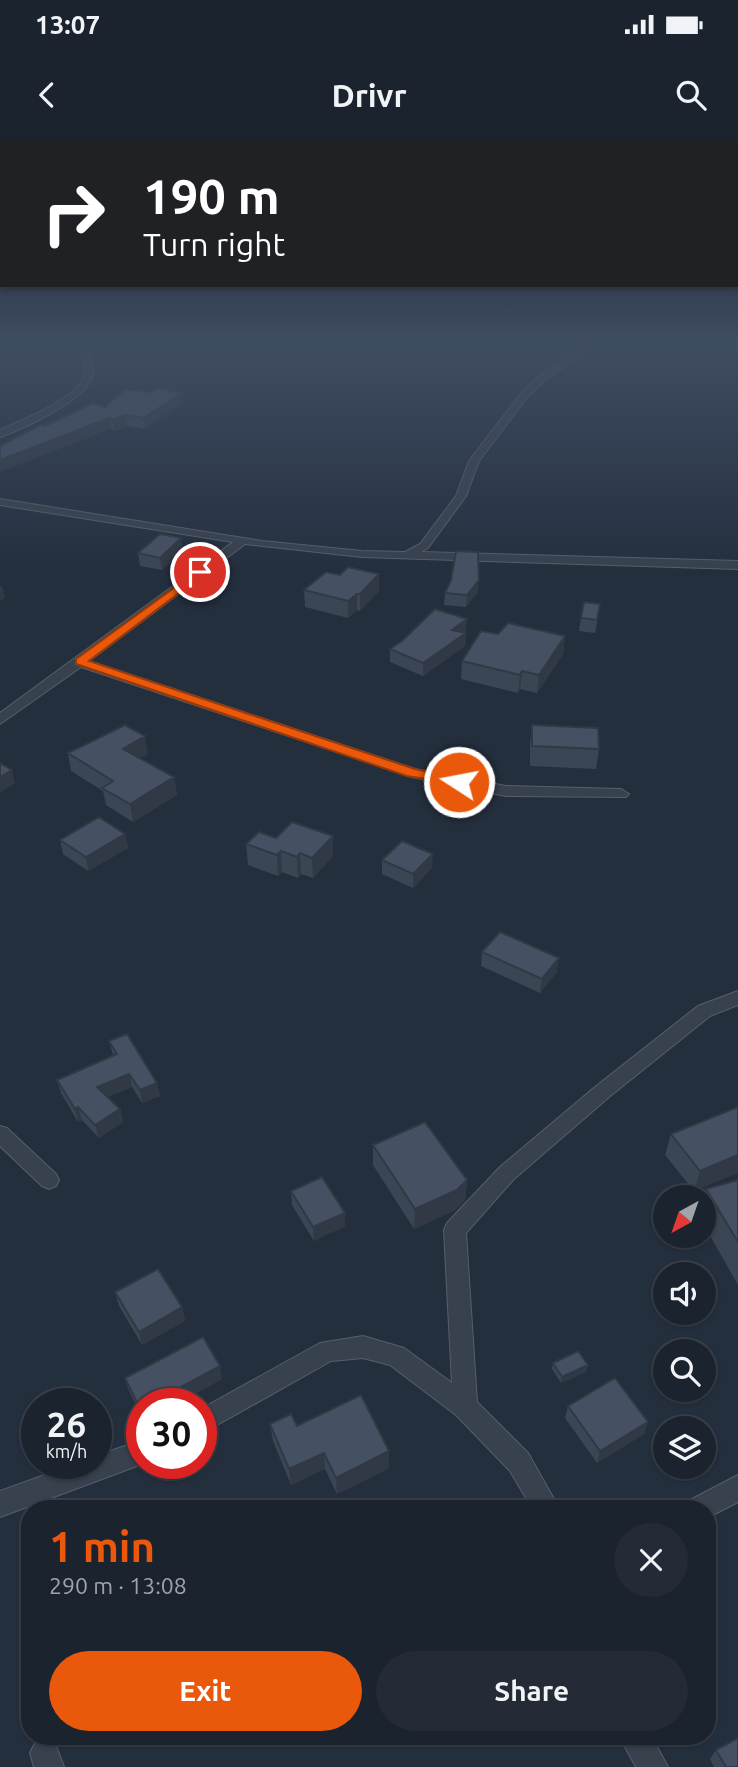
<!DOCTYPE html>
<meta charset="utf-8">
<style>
:root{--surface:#1b232e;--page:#242b36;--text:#f1f3f6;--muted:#a0a4aa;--line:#39404a;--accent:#ea580c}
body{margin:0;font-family:Ubuntu,sans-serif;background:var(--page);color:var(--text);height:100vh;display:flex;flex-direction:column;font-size:26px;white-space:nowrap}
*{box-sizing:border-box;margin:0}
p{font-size:23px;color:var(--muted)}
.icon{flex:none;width:38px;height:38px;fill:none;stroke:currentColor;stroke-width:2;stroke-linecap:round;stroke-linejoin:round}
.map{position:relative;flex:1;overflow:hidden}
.drawer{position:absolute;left:21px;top:1360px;width:695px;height:245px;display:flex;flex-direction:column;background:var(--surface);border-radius:28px;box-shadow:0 2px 5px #0004,0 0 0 2px var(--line)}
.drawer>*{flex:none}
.top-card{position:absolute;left:0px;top:0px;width:738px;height:147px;box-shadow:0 2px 5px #0004,0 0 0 2px var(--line);background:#202124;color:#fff;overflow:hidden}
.needle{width:46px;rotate:220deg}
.buttons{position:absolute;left:653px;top:1045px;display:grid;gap:14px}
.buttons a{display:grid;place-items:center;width:63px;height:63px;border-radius:50%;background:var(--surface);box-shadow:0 2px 5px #0004,0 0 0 2px var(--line);font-size:35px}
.speed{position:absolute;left:21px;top:1248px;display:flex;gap:14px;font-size:35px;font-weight:700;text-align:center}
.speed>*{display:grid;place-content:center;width:91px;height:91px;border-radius:50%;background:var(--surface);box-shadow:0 2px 5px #0004,0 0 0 2px var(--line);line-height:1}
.speed small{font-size:18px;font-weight:400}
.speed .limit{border:10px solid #d22;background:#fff;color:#111}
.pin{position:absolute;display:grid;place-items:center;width:60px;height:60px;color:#fff;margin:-30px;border:4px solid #fff;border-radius:50%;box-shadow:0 2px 7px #0007}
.me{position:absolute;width:77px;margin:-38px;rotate:281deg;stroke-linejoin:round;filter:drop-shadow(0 0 5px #0008)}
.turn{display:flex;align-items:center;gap:24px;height:147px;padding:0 28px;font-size:32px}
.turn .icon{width:91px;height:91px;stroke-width:2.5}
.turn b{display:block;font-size:49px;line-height:60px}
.round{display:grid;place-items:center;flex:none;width:74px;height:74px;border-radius:37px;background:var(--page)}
.head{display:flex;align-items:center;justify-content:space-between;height:119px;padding:0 28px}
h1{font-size:42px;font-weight:600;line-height:52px;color:var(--accent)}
.action{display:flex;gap:14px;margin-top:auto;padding:14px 28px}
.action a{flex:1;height:80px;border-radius:42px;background:var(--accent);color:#fff;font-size:28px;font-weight:600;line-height:80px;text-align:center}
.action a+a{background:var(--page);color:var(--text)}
.status{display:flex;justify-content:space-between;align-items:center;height:49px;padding:0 35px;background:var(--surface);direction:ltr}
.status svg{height:19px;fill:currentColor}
header{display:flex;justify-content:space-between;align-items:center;height:91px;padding:0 28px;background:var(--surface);font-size:32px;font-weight:600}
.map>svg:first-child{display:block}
</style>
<div class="status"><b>13:07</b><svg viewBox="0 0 49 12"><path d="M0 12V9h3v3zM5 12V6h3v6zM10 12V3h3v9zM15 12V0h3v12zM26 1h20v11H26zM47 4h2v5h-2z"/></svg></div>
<header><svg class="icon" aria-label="back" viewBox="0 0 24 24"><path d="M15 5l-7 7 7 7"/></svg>Drivr<svg class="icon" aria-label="search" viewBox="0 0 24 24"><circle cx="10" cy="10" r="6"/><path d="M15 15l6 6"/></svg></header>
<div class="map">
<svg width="738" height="1627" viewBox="0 0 738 1627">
<rect width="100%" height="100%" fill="#242f3e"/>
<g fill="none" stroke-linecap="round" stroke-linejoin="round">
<!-- minor casing -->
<g stroke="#565f6c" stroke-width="2">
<path id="minor" d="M76,203h8c4,10 11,21 9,32 -6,25 -70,54 -93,62v-7c21,-10 77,-31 84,-54 3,-11 -5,-23 -8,-33z
M589,203h10l-54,37 -17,16 -49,65 -13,35 -38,52 -7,4 317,9v8l-376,-12 -117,-13 -156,117 326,108 91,17 115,3 8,5 -3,3 -120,-1 -94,-19 -331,-110 -81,57v-11l233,-171 -233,-37v-6l262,42 100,10 43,1 15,-8 36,-48 13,-35 53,-69 17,-16z
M738,851v14l-28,11 -101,81 -95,82 -48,54 11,169 51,51 31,55h-27l-22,-37 -54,-56 -66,-50 -27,-7 -32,3 -130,73v-25l119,-66 43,-7 41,12 48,35 -8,-153 3,-7 53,-56 95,-80 103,-81z
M0,986l7,2 49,46 3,6 -3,6 -7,3 -7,-3 -42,-40z
M142,1300v23h3l-145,54v-26l78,-28h18v-7z
M738,1335v27l-31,16v-10h-19l4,-9z
M619,1596h32l17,31h-32z
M45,1598l10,5 9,24h-30l-4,-14 5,-10z"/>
</g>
<!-- minor -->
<use href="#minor" fill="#38414e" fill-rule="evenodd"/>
</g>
<!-- wall -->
<path fill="#3b4654" d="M183,263l-39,26 -17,-3 -12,5 -4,-2 -66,-3z
M183,411l-21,19 -22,-4 -2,-13z
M379,434v17l-19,20 -3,-1 -9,8 -43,-11 -1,-17 36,-15z
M451,440l27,12 -12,15 -22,-2 1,-12z
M598,477l-3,16 -16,-2 2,-13z
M466,493l-1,13 -42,30 -33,-14v-13z
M498,494l67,2 -2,18 -26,39 -17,-4 -2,4 -57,-14 1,-18z
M532,585l67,24 -3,20 -66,-3v-21z
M68,613l80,1 -8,4 34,19 3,18 -44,27 -27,-17 -3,-14 -32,-20z
M125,694l3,14 -40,23 -25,-17 -3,-14z
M333,696v20l-20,22 -12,-4 -3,4 -16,-6 -4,4 -30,-11 -2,-21 30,-6z
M382,720l50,8 -19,20 -31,-14z
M482,812l75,20 -17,21 -59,-27z
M109,901l48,42 3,13 -18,7 -10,-16 -25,10 13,12 3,13 -24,16 -17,-18 -4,2 -17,-29 -4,-13 56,-25z
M738,967l-44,84 -29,-36 6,-21z
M373,1005l94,35 -2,20 -10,10 -41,19 -41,-64z
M738,1040v105l-34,-60v-28l2,-8z
M291,1051l54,22v13l-31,15 -22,-36z
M115,1152l67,15 3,14 -43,24 -23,-39z
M553,1223l33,9 -25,11 -9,-14z
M125,1238l97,1 -46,25h-34v13l-13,-26z
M568,1266l80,16 -4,12 -47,29 -32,-45z
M270,1284l27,2 92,42 -52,26 -12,-25 -34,16 -18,-44z
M716,1610l22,17h-24l-4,-8z"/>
<!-- shaded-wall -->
<path fill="#303945" d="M182,253l1,10 -39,26 -1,-11z
M125,275l2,11 -12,5 -2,-11z
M109,278l2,11 -111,43v-12z
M181,398l2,13 -21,19 -2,-12z
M379,434v17l-19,20v-17z
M479,440l-1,12 -12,15 1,-12z
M2,445l3,13 -5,3v-14z
M357,454v16l-9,8v-17z
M467,479l-1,13 -14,-2z
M466,493l-1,13 -42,30v-13z
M565,496l-2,18 -26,39 2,-18z
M522,531l-2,18 -2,4 2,-18z
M145,596l3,18 -22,12 -3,-17z
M12,630l3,13 -15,10v-16z
M174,637l3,18 -44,27 -3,-18z
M125,694l3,14 -40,23 -2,-14z
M333,696v20l-20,22 -1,-20z
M281,711l1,21 -4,4 -1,-21z
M300,713l1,21 -3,4 -1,-21z
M433,714l-1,14 -19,20v-14z
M559,818l-2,14 -17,21 2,-14z
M129,934l3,13 -32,13 -3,-13z
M157,943l3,13 -18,7 -2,-13z
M78,967l4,13 -4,2 -3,-13z
M120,969l3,13 -24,16 -4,-13z
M738,1015v18l-44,18 6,-20z
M467,1040l-2,20 -10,10 -41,19 1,-20z
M345,1073v13l-31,15 -1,-14z
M182,1167l3,14 -43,24 -3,-13z
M588,1225l-2,7 -25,11 1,-6z
M220,1226l2,13 -46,25h-26z
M648,1282l-4,12 -47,29 3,-12z
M389,1311v17l-52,26 -1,-16z
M324,1313l1,16 -34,16 -2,-16z"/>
<!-- building -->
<path fill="#455162" stroke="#303945" stroke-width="2" d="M158,248l24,5 -39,25 -18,-3 -12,5 -4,-2 -109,42v-14l40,-21 5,1 48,-23 12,4 20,-18 27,3z
M160,394l21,4 -21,20 -22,-5z
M456,411l22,1 1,28 -12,15 -22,-2 6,-13z
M348,427l31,7 -19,20h-3l-9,7 -44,-11 22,-18 14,3z
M584,462l16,2 -3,16 -16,-2z
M435,469l32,10 -15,11 14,3 -43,30 -33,-14 13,-9z
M508,483l57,13 -26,39 -17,-4 -2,4 -58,-14 19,-30 17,3z
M125,585l20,11 -22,13 51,28 -44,27 -28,-16 11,-7 -45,-28z
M532,585l66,3 1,21 -67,-3z
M0,623l12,7 -12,7z
M99,677l26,17 -39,23 -26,-17z
M292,682l41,14 -21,22 -12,-5 -3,4 -16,-6 -4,4 -31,-11 13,-12 17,6z
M402,701l31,13 -20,20 -31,-14z
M500,792l59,26 -17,21 -60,-27z
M127,894l30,49 -17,7 -11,-16 -32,13 23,22 -25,16 -17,-18 -3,2 -18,-29 60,-26 -8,-13z
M738,967v48l-38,16 -29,-37z
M425,982l42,58 -10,10 -42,19 -42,-64z
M322,1037l23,36 -32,14 -22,-36z
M738,1040v62l-32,-53z
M158,1129l24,38 -43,25 -24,-40z
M203,1197l17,29 -70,38h-8v4l-2,1 -15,-31z
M578,1211l10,14 -26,12 -9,-14z
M615,1238l33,44 -48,29 -32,-45z
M361,1255l28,56 -53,27 -12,-25 -35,16 -19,-45 21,-10 6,12z
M738,1598v29h-12l-10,-17z"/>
<!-- sky -->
<linearGradient id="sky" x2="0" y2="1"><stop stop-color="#141a22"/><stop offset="0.47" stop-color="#3f4d63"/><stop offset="1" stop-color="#3f4d63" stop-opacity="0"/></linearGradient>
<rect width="738" height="431" fill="url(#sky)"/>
<!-- route -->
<path fill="#ea580c" stroke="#983908" stroke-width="2" d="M200,429l5,3 -1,2 -115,87 326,108 49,10v6l-57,-9 -331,-112v-5z"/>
</svg>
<div class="buttons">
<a><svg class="needle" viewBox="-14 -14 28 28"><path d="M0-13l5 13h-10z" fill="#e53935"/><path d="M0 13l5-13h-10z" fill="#a0a4aa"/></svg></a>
<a><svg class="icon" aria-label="sound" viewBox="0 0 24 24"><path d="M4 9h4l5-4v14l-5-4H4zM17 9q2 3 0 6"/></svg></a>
<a><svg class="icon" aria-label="search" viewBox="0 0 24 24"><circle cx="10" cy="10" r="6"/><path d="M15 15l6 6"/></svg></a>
<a><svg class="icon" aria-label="layers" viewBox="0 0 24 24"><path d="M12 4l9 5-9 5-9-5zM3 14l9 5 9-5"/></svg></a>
</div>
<div class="speed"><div>26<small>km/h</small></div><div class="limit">30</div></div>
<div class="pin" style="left:200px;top:432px;background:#d93025"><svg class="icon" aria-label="arrive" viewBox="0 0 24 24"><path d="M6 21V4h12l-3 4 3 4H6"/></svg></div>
<svg class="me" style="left:459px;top:642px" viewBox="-20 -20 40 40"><circle r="17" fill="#ea580c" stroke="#fff" stroke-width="3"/><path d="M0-11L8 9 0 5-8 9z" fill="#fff"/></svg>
<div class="top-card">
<div class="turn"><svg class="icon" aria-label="right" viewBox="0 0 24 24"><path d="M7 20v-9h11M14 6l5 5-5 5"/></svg><div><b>190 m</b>Turn right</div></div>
</div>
<section class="drawer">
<div class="head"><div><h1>1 min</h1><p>290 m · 13:08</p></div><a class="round"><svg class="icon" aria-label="close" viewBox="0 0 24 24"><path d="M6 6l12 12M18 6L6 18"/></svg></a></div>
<div class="action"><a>Exit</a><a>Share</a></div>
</section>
</div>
